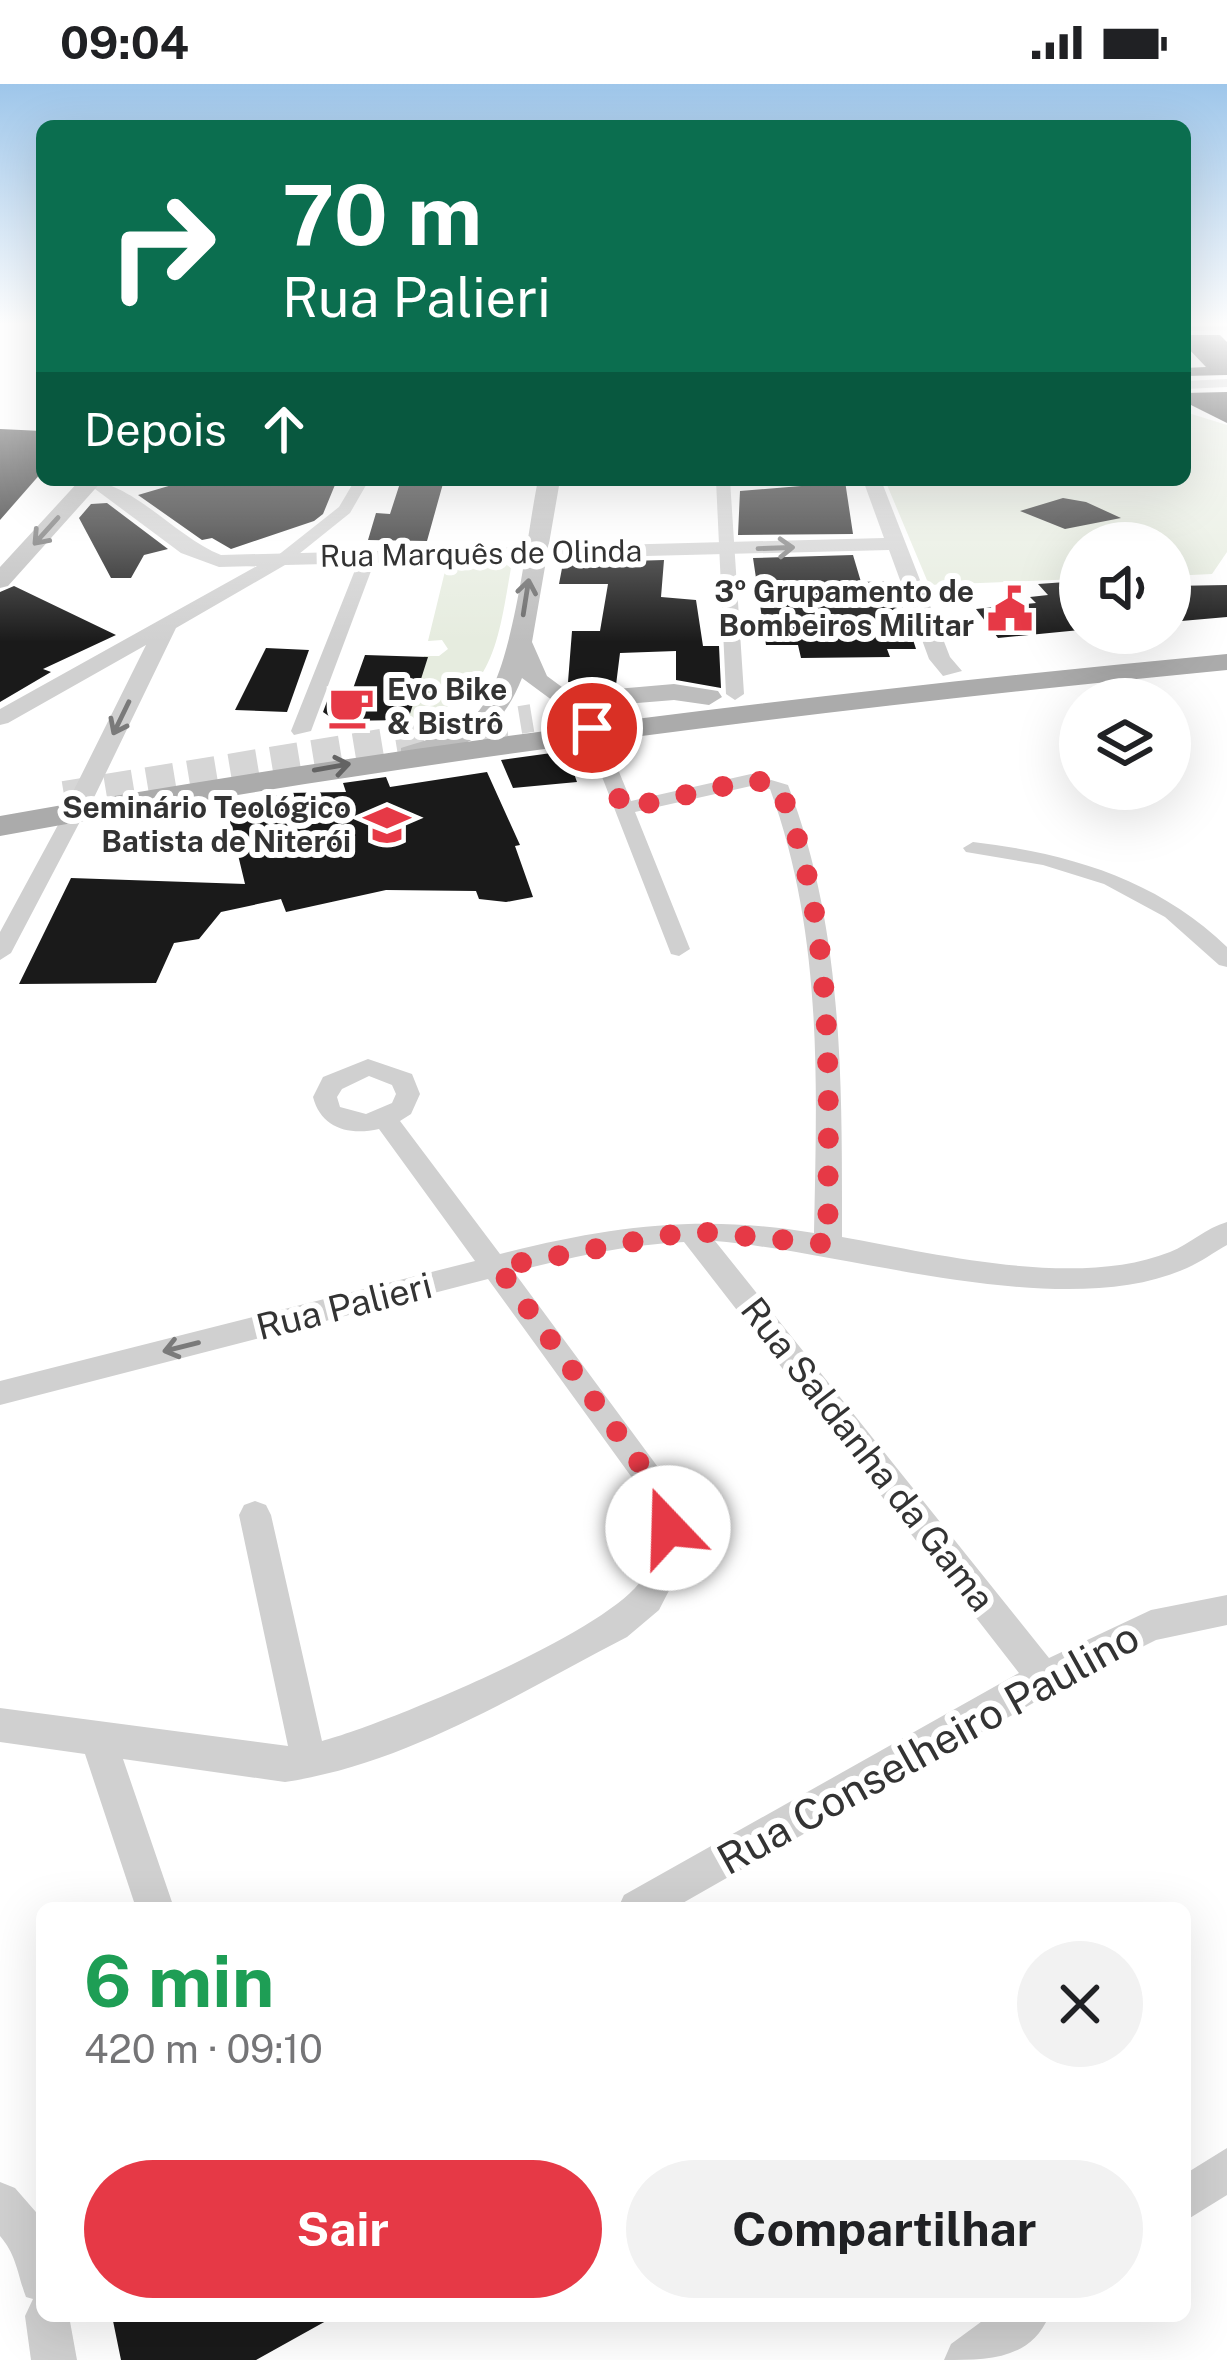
<!DOCTYPE html>
<html lang="pt">
<meta charset="utf-8">
<style>
:root{--surface:#fff;--page:#f2f2f2;--text:#202124;--muted:#757577;--accent:#e63946}
body{margin:0;font-family:"Public Sans",sans-serif;background:var(--page);color:var(--text);height:100vh;display:flex;flex-direction:column;font-size:45px;white-space:nowrap}
*{box-sizing:border-box;margin:0}
p{font-size:39px;color:var(--muted)}
.icon{flex:none;width:66px;height:66px;fill:none;stroke:currentColor;stroke-width:2;stroke-linecap:round;stroke-linejoin:round}
.map{position:relative;flex:1;overflow:hidden}
.drawer{position:absolute;left:36px;top:1818px;width:1155px;height:420px;display:flex;flex-direction:column;background:var(--surface);border-radius:18px;box-shadow:0 12px 48px #0002}
.drawer>*{flex:none}
.hud{position:absolute;left:36px;top:36px;width:1155px;height:366px;border-radius:18px;box-shadow:0 12px 48px #0002;background:#0b6e4f;color:#fff;overflow:hidden}
.tools{position:absolute;left:1059px;top:438px;display:grid;gap:24px}
.tools a{display:grid;place-items:center;width:132px;height:132px;border-radius:50%;background:var(--surface);box-shadow:0 12px 48px #0002;font-size:60px}
.pin{position:absolute;display:grid;place-items:center;width:102px;height:102px;color:#fff;margin:-51px;border:6px solid #fff;border-radius:50%;box-shadow:0 3px 12px #0007}
.me{position:absolute;width:132px;margin:-66px;rotate:339deg;stroke-linejoin:round;filter:drop-shadow(0 0 9px #0008)}
.turn{display:flex;align-items:center;gap:42px;height:252px;padding:0 48px;font-size:54px}
.turn .icon{width:156px;height:156px;stroke-width:2.5}
.turn b{display:block;font-size:84px;line-height:102px}
.then{display:flex;align-items:center;height:114px;padding:0 48px;background:#0003;gap:24px;font-size:45px}
.round{display:grid;place-items:center;flex:none;width:126px;height:126px;border-radius:63px;background:var(--page)}
.headline{display:flex;align-items:center;justify-content:space-between;height:204px;padding:0 48px}
h1{font-size:72px;font-weight:700;line-height:90px;color:#1e9e55}
.action{display:flex;gap:24px;margin-top:auto;padding:24px 48px}
.action a{flex:1;height:138px;border-radius:72px;background:var(--accent);color:#fff;font-size:48px;font-weight:700;line-height:138px;text-align:center}
.action a+a{background:var(--page);color:var(--text)}
.status{display:flex;justify-content:space-between;align-items:center;height:84px;padding:0 60px;background:var(--surface);direction:ltr}
.status svg{height:33px;fill:currentColor}
.map>svg:first-child{display:block}
</style>
<div class="status"><b>09:04</b><svg viewBox="0 0 49 12"><path d="M0 12V9h3v3zM5 12V6h3v6zM10 12V3h3v9zM15 12V0h3v12zM26 1h20v11H26zM47 4h2v5h-2z"/></svg></div>
<div class="map">
<svg width="1227" height="2276" viewBox="0 0 1227 2276">
<rect width="100%" height="100%" fill="#fff"/>
<!-- green -->
<path fill="#e6ecdf" d="M1185,328l42,13v127l-15,22 -42,2v-33h-90v36l-151,6 -44,-105h300z
M447,479h57l7,5c-13,73 -17,135 -103,152l16,-64h15l9,-7 -6,-9 -14,1z"/>
<!-- building -->
<path fill="#1a1a1a" d="M1185,251h35l7,7v33l-42,1v-8l21,-1 -21,-22z
M1227,308v31l-42,-21v-9z
M0,345l42,2v41l-42,48z
M189,396h148l-14,34 -9,7 -83,28 -19,-11 -10,2 -64,-45z
M401,396h43l-17,61 -59,-1 8,-27 14,1z
M800,397h45l8,53 -115,1 2,-44 61,-5z
M1063,414l23,4 35,16 -56,11 -45,-18z
M107,419l61,46 -24,6 -13,23h-20l-32,-60 12,-14z
M853,471l8,27 33,-1 22,68h-29l3,8 -89,1 -3,-13h-32l-13,-87z
M664,476l-3,37 35,3 7,46h16l2,42 -45,-8v-29l-56,2 -4,32 -48,-3 4,-51h28l8,-47h-49l4,-21z
M1080,497v49l-82,8 -22,-29 60,-6 -6,-6 18,-2 -10,-11z
M1227,501v32l-57,5v-36z
M14,502l102,49 -73,34 8,3 -51,30v-110z
M266,564l43,2 -22,62 -52,-2z
M365,571l63,2 -20,63 -72,1 -13,-9 6,-16 21,1z
M566,667l11,31 -64,6 -12,-28z
M487,688l33,73 -5,1 18,51 -27,5 -27,-3 -3,-8 -90,-1 -100,22 -5,-13 -60,13 -22,27 -25,4 -18,40 -137,1 52,-106 174,6 -18,-75 59,-16 60,-1 -3,-9 43,-6 4,10z
M112,2232h223l-79,44h-135z"/>
<g fill="none" stroke-linecap="round" stroke-linejoin="round">
<!-- primary-tunnel -->
<path stroke="#d6d6d6" stroke-width="28" stroke-dasharray="28 14" stroke-linecap="butt" d="M64,711l468,-77"/>
<!-- minor -->
<path fill="#d0d0d0" fill-rule="evenodd" d="M1185,239h42v7l-42,1z
M1227,295v8l-42,2v-8z
M355,396h14l-19,33 -61,49h-12v-6l62,-49z
M716,396h14l14,214 -9,6 -9,-6z
M369,466l8,5 -66,176 -17,4 -3,-4 70,-176z
M592,638l9,6 30,73 120,-27 37,11c56,147 54,297 54,452 95,17 235,52 328,15 20,-8 36,-24 57,-30v23c-13,7 -26,17 -40,23 -124,56 -338,-16 -472,-27l334,417 102,-48 76,-15v30l-71,15 -100,50 -382,218h-56l6,-13 395,-222 -335,-431c-58,3 -114,15 -170,30l163,221 6,42 -3,34 -21,41 -32,27c-110,57 -220,127 -342,145l-162,-23 51,149h-38l-51,-154 -85,-12v-34l288,38 -49,-231 5,-10 11,-4 11,4 5,10 51,226c64,-17 288,-110 320,-162 15,-24 9,-56 4,-82l-158,-218 -488,126v-24l475,-120 -96,-132c-30,7 -58,-1 -66,-32l10,-20 45,-18 44,15 8,20 -9,20 -11,7 100,133c111,-28 201,-40 314,-21 3,-151 9,-299 -44,-444l-19,-3 -116,26 55,137 -11,7 -8,-2 -88,-226zM369,992l23,9 4,9 -4,9 -26,11 -26,-7 -3,-10 5,-8z
M75,722l10,6 -74,141 -11,7v-28l65,-120z
M973,758c95,11 184,37 254,105v20l-8,-2 -54,-48 -61,-33 -61,-19 -77,-13 -3,-4z
M1227,2064v47l-42,26v-47z
M0,2098l15,6 27,31v97h27l8,44h-46l-6,-44 8,-17 -7,-2c-9,-24 -9,-41 -26,-61z
M989,2232h60c-19,44 -61,44 -105,44l7,-16z"/>
<!-- tertiary -->
<path fill="#d0d0d0" fill-rule="evenodd" d="M83,396c49,0 92,57 138,75l663,-17 -21,-58h18l69,177 12,14 -19,5 -14,-17 -40,-109 -604,15 -109,63 -89,184 -12,7 -12,-7 83,-167 -138,78 -8,2v-16l257,-143 -38,1 -38,-14z"/>
<!-- secondary -->
<path fill="#bdbdbd" fill-rule="evenodd" d="M80,396h23l-95,106 -8,2v-21z
M538,396h22l-28,162 15,34 23,17 104,-9 44,7 4,6 -13,8 -35,-5 -110,9 -42,-31c-17,43 -39,61 -83,76 -13,4 -24,9 -38,6v-12c25,-8 57,-15 76,-35 37,-40 49,-176 61,-233z"/>
<!-- primary -->
<path fill="#ababab" fill-rule="evenodd" d="M1227,570v16c-411,40 -820,91 -1227,166v-20c407,-73 816,-123 1227,-162z"/>
</g>
<!-- one-way arrows -->
<defs><path id="oneway-shaft" d="M-6 0H5M1.5-3L5.5 0L1.5 3" fill="none" stroke-width="1.6" stroke-linecap="round" stroke-linejoin="round" transform="scale(3)"/></defs>
<g stroke="#6a6a6a">
<use href="#oneway-shaft" transform="translate(46 447) rotate(132)"/>
<use href="#oneway-shaft" transform="translate(526 513) rotate(-81)"/>
</g>
<g stroke="#7a7a7a">
<use href="#oneway-shaft" transform="translate(776 464) rotate(-2)"/>
<use href="#oneway-shaft" transform="translate(121 634) rotate(116)"/>
<use href="#oneway-shaft" transform="translate(181 1263) rotate(166)"/>
</g>
<use stroke="#636363" href="#oneway-shaft" transform="translate(332 683) rotate(-10)"/>
<!-- sky -->
<linearGradient id="sky" x2="0" y2="1"><stop stop-color="#9ec6ea"/><stop offset="0.43" stop-color="#fff"/><stop offset="1" stop-color="#fff" stop-opacity="0"/></linearGradient>
<rect width="1227" height="558" fill="url(#sky)"/>
<g fill="none" stroke-linecap="round" stroke-linejoin="round">
<!-- route -->
<path stroke="#e63946" stroke-width="21" stroke-dasharray="0 37.8" d="M592,644l31,81 128,-29 27,5c61,143 49,307 50,459l-137,-13 -193,36 163,226 7,35"/>
</g>
<!-- icons -->
<defs>
<g id="civic-bare" transform="scale(3.6)"><path d="M-.6-6.5H3V-4.5H.6V-3L4-1V1h2V6H-6V1h2V-1L-.6-3ZM-1.2 2.5V6h2.4V2.5Z" fill="#e63946" stroke="#fff" stroke-width="2.5" paint-order="stroke"/></g>
<g id="cafe-bare" transform="scale(3.6)"><path d="M-5.5-4.5H6V0H3Q3 3.5 0 3.5H-2.5Q-5.5 3.5-5.5 0ZM3-3.2v2h1.7v-2ZM-6 4.5H4V6H-6Z" fill="#e63946" stroke="#fff" stroke-width="2.5" paint-order="stroke"/></g>
<g id="university-bare" transform="scale(3.6)"><path d="M0-5L7-2L0 1L-7-2ZM-4 1L0 2.5L4 1V4Q0 6-4 4Z" fill="#e63946" stroke="#fff" stroke-width="2.5" paint-order="stroke"/></g>
</defs>
<g fill-rule="evenodd">
<use href="#civic-bare" x="1010" y="525"/>
<use href="#cafe-bare" x="351" y="623"/>
<use href="#university-bare" x="387" y="741"/>
</g>
<g text-anchor="middle" stroke-width="12" stroke-linejoin="round" paint-order="stroke">
<!-- far-street labels -->
<g font-size="30" fill="#333" stroke="#fff">
<text transform="translate(481 470) rotate(-1)" y="10">Rua Marquês de Olinda</text>
</g>
<!-- far-poi labels -->
<g font-size="30" font-weight="bold" fill="#333" stroke="#fff" text-anchor="end">
<text x="974" y="518">3º Grupamento de<tspan x="974" dy="34">Bombeiros Militar</tspan></text>
<text x="387" y="616" text-anchor="start">Evo Bike<tspan x="387" dy="34">&amp; Bistrô</tspan></text>
<text x="351" y="734">Seminário Teológico<tspan x="351" dy="34">Batista de Niterói</tspan></text>
</g>
<!-- street labels -->
<g font-size="36" fill="#333" stroke="#fff">
<text transform="translate(344 1222) rotate(-14)" y="13">Rua Palieri</text>
<text transform="translate(868 1370) rotate(52)" y="13">Rua Saldanha da Gama</text>
</g>
<!-- near-street labels -->
<g font-size="42" fill="#333" stroke="#fff">
<text transform="translate(928 1664) rotate(-29)" y="15">Rua Conselheiro Paulino</text>
</g>
</g>
</svg>
<div class="tools">
<a><svg class="icon" aria-label="sound" viewBox="0 0 24 24"><path d="M4 9h4l5-4v14l-5-4H4zM17 9q2 3 0 6"/></svg></a>
<a><svg class="icon" aria-label="layers" viewBox="0 0 24 24"><path d="M12 4l9 5-9 5-9-5zM3 14l9 5 9-5"/></svg></a>
</div>
<div class="pin" style="left:592px;top:644px;background:#d93025"><svg class="icon" aria-label="arrive" viewBox="0 0 24 24"><path d="M6 21V4h12l-3 4 3 4H6"/></svg></div>
<svg class="me" style="left:668px;top:1444px" viewBox="-20 -20 40 40"><circle r="19" fill="#fff"/><path d="M0-13L10 11 0 6-10 11z" fill="#e63946"/></svg>
<div class="hud">
<div class="turn"><svg class="icon" aria-label="right" viewBox="0 0 24 24"><path d="M7 20v-9h11M14 6l5 5-5 5"/></svg><div><b>70 m</b>Rua Palieri</div></div>
<div class="then">Depois<svg class="icon" aria-label="ahead" viewBox="0 0 24 24"><path d="M12 20V5M6 11l6-6 6 6"/></svg></div>
</div>
<section class="drawer">
<div class="headline"><div><h1>6 min</h1><p>420 m · 09:10</p></div><a class="round"><svg class="icon" aria-label="close" viewBox="0 0 24 24"><path d="M6 6l12 12M18 6L6 18"/></svg></a></div>
<div class="action"><a>Sair</a><a>Compartilhar</a></div>
</section>
</div>
